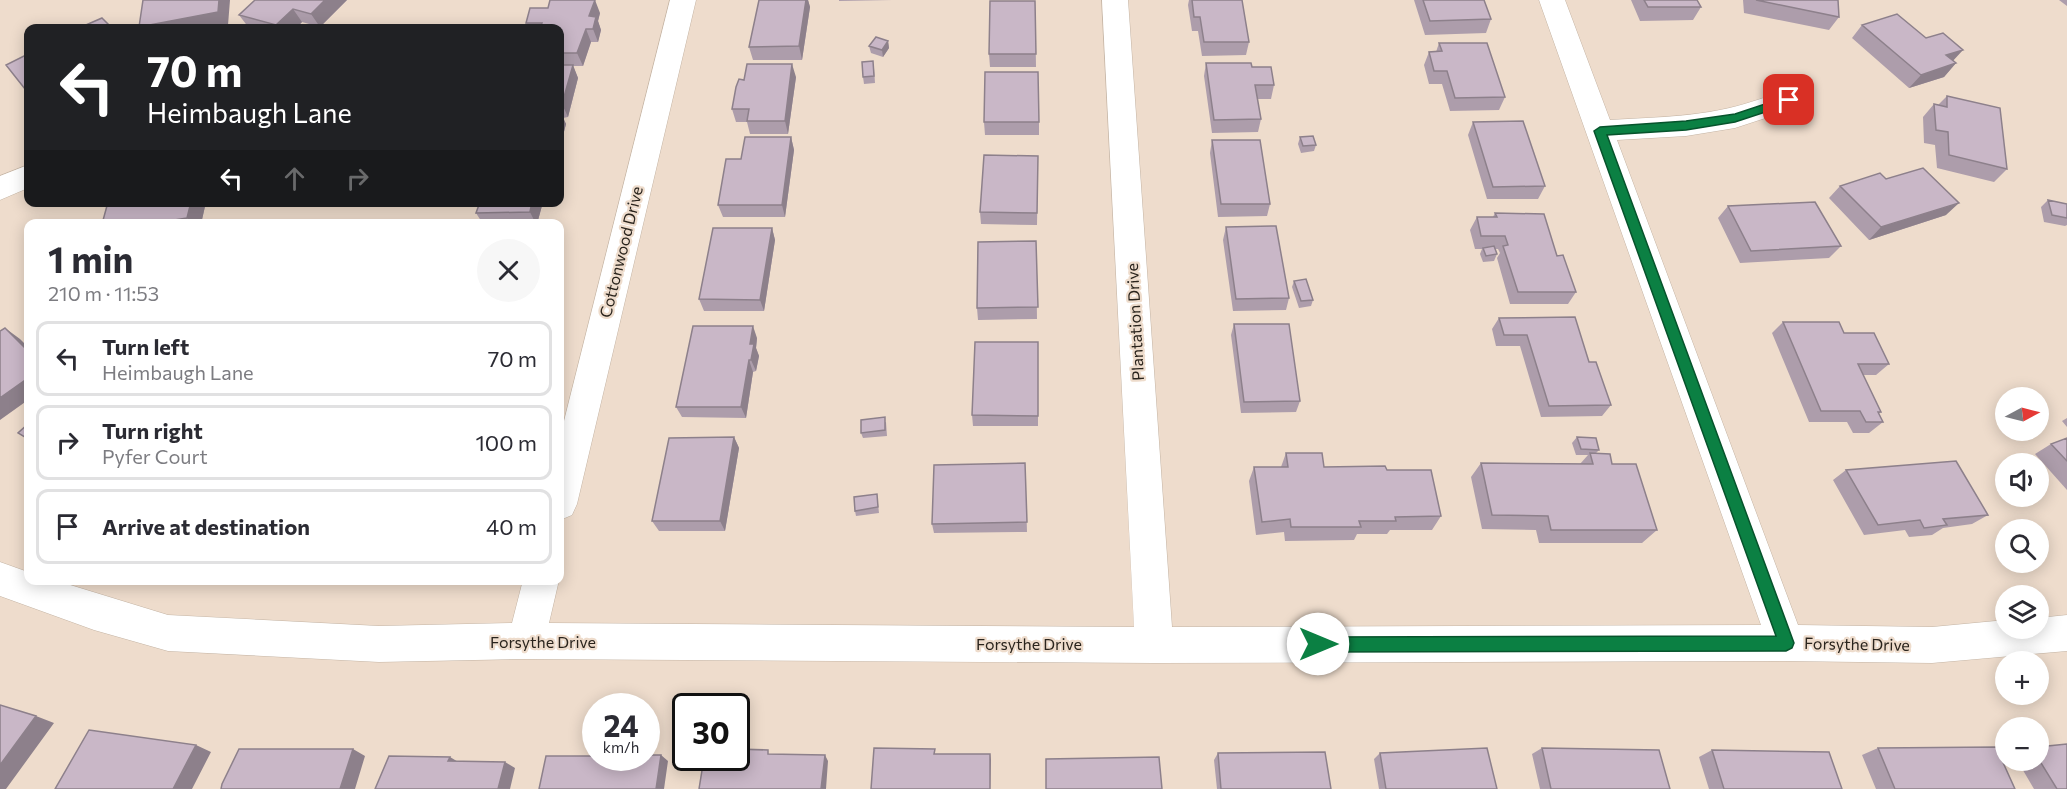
<!DOCTYPE html>
<meta charset="utf-8">
<style>
:root{--surface:#fff;--page:#f7f7f7;--text:#2b2b33;--muted:#7c7c81;--line:#e1e1e2}
body{margin:0;font-family:Commissioner,sans-serif;background:var(--page);color:var(--text);height:100vh;display:flex;flex-direction:column;font-size:22px;white-space:nowrap}
*{box-sizing:border-box;margin:0}
p{font-size:20px;color:var(--muted)}
.icon{flex:none;width:33px;height:33px;fill:none;stroke:currentColor;stroke-width:2;stroke-linecap:round;stroke-linejoin:round}
.map{position:relative;flex:1;overflow:hidden}
.panel{position:absolute;left:24px;top:219px;width:540px;height:366px;display:flex;flex-direction:column;background:var(--surface);border-radius:12px;box-shadow:0 3px 15px #0003}
.panel>*{flex:none}
.hud{position:absolute;left:24px;top:24px;width:540px;height:183px;border-radius:12px;box-shadow:0 3px 15px #0003;background:#202124;color:#fff;overflow:hidden}
.needle{width:39px;rotate:83deg}
.tools{position:absolute;left:1995px;top:387px;display:grid;gap:12px}
.tools a{display:grid;place-items:center;width:54px;height:54px;border-radius:50%;background:var(--surface);box-shadow:0 3px 15px #0003;font-size:30px}
.speed{position:absolute;left:582px;top:693px;display:flex;gap:12px;font-size:30px;font-weight:700;text-align:center}
.speed>*{display:grid;place-content:center;width:78px;height:78px;border-radius:50%;background:var(--surface);box-shadow:0 3px 15px #0003;line-height:1}
.speed small{font-size:15px;font-weight:400}
.speed .limit{border:3px solid #111;border-radius:9px;background:#fff;color:#111}
.pin{position:absolute;display:grid;place-items:center;width:51px;height:51px;color:#fff;margin:-26px;border-radius:12px;box-shadow:0 3px 9px #0006}
.me{position:absolute;width:66px;margin:-33px;rotate:90deg;stroke-linejoin:round;filter:drop-shadow(0 0 4px #0008)}
.turn{display:flex;align-items:center;gap:21px;height:126px;padding:0 24px;font-size:27px}
.turn .icon{width:78px;height:78px;stroke-width:2.5}
.turn b{display:block;font-size:42px;line-height:51px}
.lanes{display:flex;align-items:center;height:57px;padding:0 24px;background:#0003;justify-content:center;gap:30px;direction:ltr}
.lanes .off{opacity:.35}
.round{display:grid;place-items:center;flex:none;width:63px;height:63px;border-radius:32px;background:var(--page)}
.headline{display:flex;align-items:center;justify-content:space-between;height:102px;padding:0 24px}
h1{font-size:36px;font-weight:700;line-height:45px}
ul{padding:0;list-style:none}
li{display:flex;align-items:center;gap:18px;height:75px;margin:0 12px 9px;padding:0 12px;border:3px solid var(--line);border-radius:12px}
li div{flex:1}
li b{display:block;font-size:22px}
li em{font-style:normal}
.map>svg:first-child{display:block}
</style>
<div class="map">
<svg width="2067" height="789" viewBox="0 0 2067 789">
<rect width="100%" height="100%" fill="#eedccc"/>
<g fill="none" stroke-linecap="round" stroke-linejoin="round">
<!-- minor casing -->
<g stroke="#c4b4a4" stroke-width="1">
<path id="minor" d="M670,0h26l-119,504 -5,11 -12,5v-83z
M1102,0h26l44,627 589,-2 -222,-625h26l45,120c48,-3 97,-3 144,-19 15,-4 29,-12 45,-8l4,7 -4,7 -64,21 -49,8 -69,4 181,485 134,2 74,-7v8h32v-10l29,-3v36l-135,12 -146,-2 -632,2 -628,-4 -147,3 -211,-11 -74,-21 -94,-34v-34l28,10v8h26l114,35 211,11 133,-3 11,-43h36l-10,43 585,4z
M28,165v23l-28,12v-24z"/>
</g>
<!-- minor -->
<use href="#minor" fill="#fff" fill-rule="evenodd"/>
</g>
<!-- wall -->
<path fill="#ad9dab" d="M347,0l-27,27 -18,-5 -6,6h-47l-10,-13z
M759,0h49l2,7 -8,53h-49l-4,-13z
M839,0h53l-53,1z
M1189,0h53l7,42 -3,13 -44,1 -4,-25h-6l-4,-26z
M1414,0h70l7,19 -5,14 -61,2z
M1631,0h66l4,7 -8,13 -53,1z
M1743,0h95l1,17 -10,13 -85,-17z
M2059,0h8v6z
M1035,1l1,66h-46l-1,-13z
M600,13l-2,8 3,9 -3,12h-7l-8,24h-10l5,12 -10,39 -5,1 3,6 -5,19h-1v-115h-31l-3,-5z
M1862,25l91,36 3,2 -12,14 -35,11 -57,-50z
M888,41l1,7 -6,9 -12,-4 -2,-7z
M1439,43l66,54 -6,13 -49,1 -8,-27h-13l-5,-19 5,-13h7z
M1206,63l46,4 22,18 -3,14h-14l4,20 -3,13 -46,1 -8,-57z
M874,68l1,15 -11,1 -1,-7z
M796,77l-8,57h-38l-3,-12h-11l-4,-13z
M1947,96l60,73 -13,13 -57,-14 -2,-23 -11,-2 -1,-26 11,-13 4,1z
M984,122h55v13h-54z
M1473,122l72,64 -7,13h-51l-19,-64z
M791,137l3,13 -9,67h-62l-5,-12 23,-46z
M1300,137l16,8 -2,6 -13,2 -3,-9z
M1212,140l58,64 -3,12 -49,1 -8,-64z
M1038,156l-1,69 -56,-1 -1,-12z
M1886,179l60,36 -77,25 -40,-42 11,-12z
M2048,200l19,4v21l-2,1 -21,-4 -3,-15z
M206,202l-5,22h-99z
M480,202h63l-6,22h-54l-7,-11z
M1728,206l113,40 -12,12 -89,5 -22,-45z
M1495,213l62,43 19,36 -8,12h-58l-13,-46 3,-5 -2,-4h-3l2,5 -3,7 -11,1 -3,-8 2,-5h-7l-5,-19 7,-13h16z
M1226,227l63,71 -3,12 -53,1 -10,-71z
M772,228l3,12 -11,71h-60l-5,-12z
M1036,241l1,78 -59,1 -1,-12z
M1294,281l19,19 -2,6 -12,2 -7,-21z
M1499,318l90,44 22,43 -9,11 -61,1 -21,-71h-24l-4,-17z
M1783,322l61,11 45,31 -13,11h-13l18,37 -3,2 5,8 -14,11h-16l-6,-11h-38l-37,-89z
M1234,324l66,77 -4,11 -55,1 -10,-78z
M757,338l-1,10 3,8 -3,15 -3,1 -7,46 -64,-1 -6,-10z
M1038,342v84h-65l-1,-11z
M2067,418v9l-5,-6z
M886,422l1,14 -24,2 -2,-5z
M734,437l5,11 -14,83h-66l-7,-10z
M1577,437l22,13 -3,3 16,11 45,66 -15,13h-103l-3,-13 -54,-1 -11,-52 10,-14 99,1 8,-9h-12l-4,-12z
M2067,438v52l-32,-36 16,-10z
M1286,453l38,14 63,3 54,46 -9,14h-42l-3,4h-30l-3,6 -69,1 -1,-9 -28,3 -7,-54 5,-14h27z
M1025,463l2,69 -93,1 -2,-9z
M1846,470l142,45 -16,9 -29,4 -11,7 -23,2 -4,-7 -41,5 -31,-55z
M877,494l2,19 -23,3 -1,-5z
M2038,747l29,42h-33l-17,-29h21z
M1542,748l128,41h-130l-8,-35z
M1878,748l137,41h-139l-14,-34z
M1712,750l130,39h-133l-10,-32z
M1218,753l113,36h-114l-3,-29z
M1380,753l117,36h-118l-5,-30z"/>
<!-- shaded-wall -->
<path fill="#8d808b" d="M219,0h11l-2,25 -17,3h-70l-2,-1z
M325,0h22l-27,27 -9,-13z
M595,0l5,13 -2,8 3,9 -3,12 -5,-13 -4,-13z
M806,0h2l2,7 -8,53 -3,-14z
M293,9l9,13 -6,6h-17l-3,-3z
M586,29l5,13 -8,24 -6,-13z
M888,41l1,7 -6,9 -1,-7z
M1963,50l-12,13 -5,-8z
M1956,63l-12,14 -35,11 12,-13z
M792,64l4,13 -8,57 -3,-13z
M573,65l5,13 -10,39 -6,-13z
M560,111l6,13 -5,19 -1,-2z
M791,137l3,13 -9,67 -3,-12z
M191,202h15l-5,22h-8l-6,-6z
M532,202h11l-6,22h-1l-6,-12z
M1959,203l-13,12 -77,25 12,-13z
M772,228l3,12 -11,71 -4,-11z
M753,326l4,12 -1,10 3,8 -3,15 -5,-11 -1,-16z
M5,328l15,11 8,8v4z
M749,360l4,12 -7,46 -5,-11z
M28,378v22l-28,20v-22z
M734,437l5,11 -14,83 -5,-10z
M36,716l18,7 -48,66h-6v-24z
M196,745l15,7 -19,37h-19z
M353,749l12,7 -10,33h-15z
M990,754l1,6 -1,29z
M661,755l7,6 -4,28h-8z
M825,755l3,6 -2,28h-5z
M450,757l10,6 -12,-2z
M505,762l10,6 -5,21h-12z"/>
<!-- building -->
<path fill="#c9b7c7" stroke="#8d808b" stroke-width="1.5" d="M143,0h76l-1,12 -79,15z
M255,0h70l-14,14 -18,-5 -17,16 -37,-10z
M550,0h45l-6,16 7,1 -3,12h-7l-9,24h-17v-25h-20l2,-5h-16l4,-15h18z
M759,0h47l-7,46 -50,1z
M1192,0h50l7,42h-45l-4,-25h-6z
M1423,0h61l7,19 -61,2z
M1644,0h53l4,7h-53z
M1756,0h82l1,17z
M990,1h45l1,53h-47z
M1897,14l29,24 17,-5 20,17 -17,5 10,8 -35,12 -59,-50z
M102,18l10,10h-33z
M876,37l12,4 -6,9 -13,-4z
M1439,43h48l18,54 -50,1 -8,-27h-13l-5,-19 13,-1z
M28,54v33l-3,2 -19,-24z
M873,61l1,15 -11,1 -1,-15z
M1206,63h45l1,4h19l3,18h-19l6,34 -47,1z
M747,64h45l-7,57h-38l2,-12h-17l4,-22 3,-8 5,1z
M560,65h13l-11,39 -2,1z
M985,72h53l1,50h-55z
M1947,96l53,12 7,61 -58,-14 -1,-23 -12,-2 -2,-26 13,3z
M1523,121l22,65 -52,1 -20,-65z
M1313,136l3,9 -13,1 -3,-9z
M745,137h46l-9,68h-64l8,-46h15z
M1212,140h48l10,64h-49z
M984,155l54,1 -1,57 -57,-1z
M1923,168l36,35 -78,24 -41,-41 40,-13 6,6z
M2048,200l19,4v14l-15,-3z
M108,202h83l-4,16 -38,6h-47z
M480,202h52l-2,10 -54,1z
M1815,202l26,44 -90,5 -23,-45z
M1495,213l49,1 13,42 6,-1 13,37h-58l-15,-46 5,-1 -3,-9h-24l-4,-19h20z
M390,220l-1,4h-17v-2z
M1276,226l13,72 -53,1 -10,-72z
M713,228h59l-12,72 -61,-1z
M1036,241l2,66 -61,1 1,-66z
M1494,246l3,8 -11,2 -3,-8z
M1306,279l7,21 -12,1 -7,-20z
M1575,317l14,45h7l15,43 -62,1 -22,-71h-23l-5,-17z
M1783,322h56l5,11h30l15,31h-31l23,48h-3l5,10h-17l-6,-11h-39z
M1234,324h55l11,77 -56,1z
M693,326h60l-3,18h4l-3,16h-2l-8,47h-65z
M5,328l23,23v27l-28,20v-67z
M975,342h63v74l-66,-1z
M885,417v13l-24,3v-13z
M28,424v15l-10,-6z
M734,437l-14,84h-68l17,-83z
M1577,437l19,1 3,12 -18,-1z
M2067,438v23l-16,-17z
M1286,453h36l2,14 61,-1 2,4h44l10,46 -46,1 1,4h-37l2,6h-70l-1,-8 -28,3 -8,-55h34z
M1590,453l20,1 2,10h24l21,66h-106l-3,-14 -56,-1 -11,-52 112,1z
M1956,461l32,54 -45,4 4,6 -23,3 -4,-8 -42,5 -32,-55z
M1025,463l2,59 -95,2 2,-59z
M877,494l1,13 -23,4 -1,-14z
M0,705l36,11 -36,49z
M89,730l107,15 -23,44h-118z
M2067,744v45h-10l-19,-31v-11z
M1996,747l19,42h-120l-17,-41z
M874,748l61,1 -1,5h56v35h-119z
M1487,748l10,41h-111l-6,-36z
M1542,748l117,2 11,39h-119z
M239,749h114l-13,40h-119l1,-5z
M736,749l32,1v4l57,1 -4,34h-122l5,-31h32z
M1712,750l117,2 13,37h-118z
M1325,752l6,37h-110l-3,-36z
M646,755h15l-5,34h-117l7,-33h50v2h50z
M389,756l61,1 -2,4 57,1 -7,27h-123z
M1159,757l3,32h-116v-30z"/>
<!-- route -->
<path fill="#0b8043" stroke="#07532c" stroke-width="1.5" d="M1789,96l6,4 -2,3 -58,19 -49,8 -79,5 187,508 -2,5 -6,3 -468,1 -5,-2 -3,-6 3,-5 5,-2 458,-1 -182,-505 6,-4 86,-6 49,-7z"/>
<g text-anchor="middle" stroke-width="4.5" stroke-linejoin="round" paint-order="stroke">
<!-- street labels -->
<g font-size="16" fill="#2a241d" stroke="#eedccc">
<text transform="translate(621 252) rotate(-76)" y="6">Cottonwood Drive</text>
<text transform="translate(1135 322) rotate(-93)" y="6">Plantation Drive</text>
<text x="543" y="648">Forsythe Drive</text>
<text x="1029" y="650">Forsythe Drive</text>
<text transform="translate(1857 644) rotate(1)" y="6">Forsythe Drive</text>
</g>
</g>
</svg>
<div class="tools">
<a><svg class="needle" viewBox="-14 -14 28 28"><path d="M0-13l5 13h-10z" fill="#e53935"/><path d="M0 13l5-13h-10z" fill="#7c7c81"/></svg></a>
<a><svg class="icon" aria-label="sound" viewBox="0 0 24 24"><path d="M4 9h4l5-4v14l-5-4H4zM17 9q2 3 0 6"/></svg></a>
<a><svg class="icon" aria-label="search" viewBox="0 0 24 24"><circle cx="10" cy="10" r="6"/><path d="M15 15l6 6"/></svg></a>
<a><svg class="icon" aria-label="layers" viewBox="0 0 24 24"><path d="M12 4l9 5-9 5-9-5zM3 14l9 5 9-5"/></svg></a>
<a>+</a>
<a>−</a>
</div>
<div class="speed"><div>24<small>km/h</small></div><div class="limit">30</div></div>
<div class="pin" style="left:1789px;top:100px;background:#d93025"><svg class="icon" aria-label="arrive" viewBox="0 0 24 24"><path d="M6 21V4h12l-3 4 3 4H6"/></svg></div>
<svg class="me" style="left:1318px;top:644px" viewBox="-20 -20 40 40"><circle r="19" fill="#fff"/><path d="M0-13L10 11 0 6-10 11z" fill="#0b8043"/></svg>
<div class="hud">
<div class="turn"><svg class="icon" aria-label="left" viewBox="0 0 24 24"><path d="M17 20v-9H6M10 6l-5 5 5 5"/></svg><div><b>70 m</b>Heimbaugh Lane</div></div>
<div class="lanes"><svg class="icon" aria-label="left" viewBox="0 0 24 24"><path d="M17 20v-9H6M10 6l-5 5 5 5"/></svg><svg class="icon off" aria-label="ahead" viewBox="0 0 24 24"><path d="M12 20V5M6 11l6-6 6 6"/></svg><svg class="icon off" aria-label="right" viewBox="0 0 24 24"><path d="M7 20v-9h11M14 6l5 5-5 5"/></svg></div>
</div>
<section class="panel">
<div class="headline"><div><h1>1 min</h1><p>210 m · 11:53</p></div><a class="round"><svg class="icon" aria-label="close" viewBox="0 0 24 24"><path d="M6 6l12 12M18 6L6 18"/></svg></a></div>
<ul>
<li><svg class="icon" aria-label="left" viewBox="0 0 24 24"><path d="M17 20v-9H6M10 6l-5 5 5 5"/></svg><div><b>Turn left</b><p>Heimbaugh Lane</p></div><em>70 m</em></li>
<li><svg class="icon" aria-label="right" viewBox="0 0 24 24"><path d="M7 20v-9h11M14 6l5 5-5 5"/></svg><div><b>Turn right</b><p>Pyfer Court</p></div><em>100 m</em></li>
<li><svg class="icon" aria-label="arrive" viewBox="0 0 24 24"><path d="M6 21V4h12l-3 4 3 4H6"/></svg><div><b>Arrive at destination</b></div><em>40 m</em></li>
</ul>
</section>
</div>
